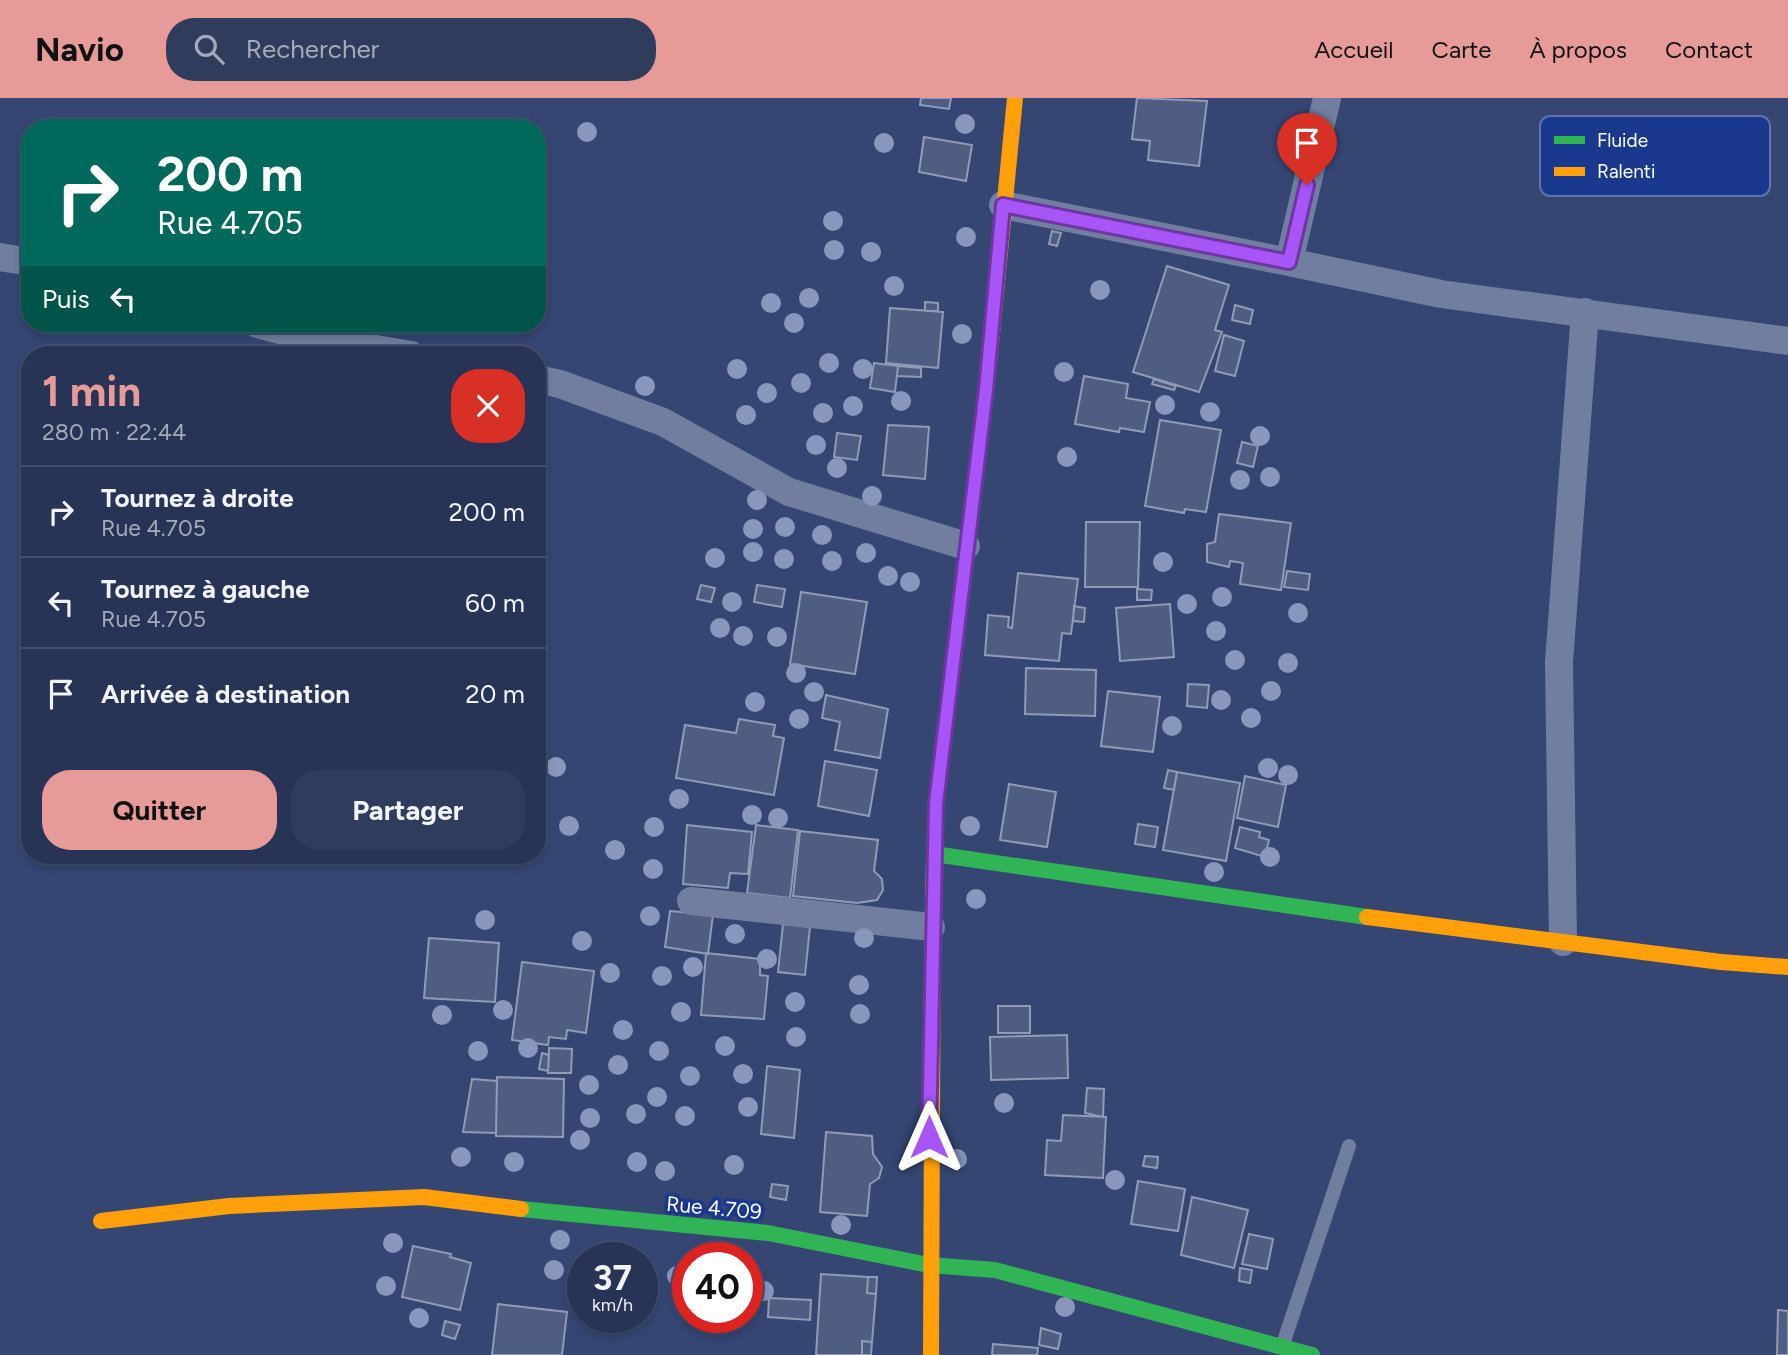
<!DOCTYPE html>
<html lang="fr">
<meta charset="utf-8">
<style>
:root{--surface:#283456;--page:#303c5c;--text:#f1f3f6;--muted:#a5aab9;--line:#444f6c;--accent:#e69b98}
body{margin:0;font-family:Figtree,sans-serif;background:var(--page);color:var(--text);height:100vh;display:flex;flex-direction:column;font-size:26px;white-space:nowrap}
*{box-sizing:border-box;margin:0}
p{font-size:23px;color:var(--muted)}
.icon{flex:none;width:38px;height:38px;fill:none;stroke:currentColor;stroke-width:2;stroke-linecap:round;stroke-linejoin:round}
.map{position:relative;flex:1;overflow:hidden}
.side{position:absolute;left:21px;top:248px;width:525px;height:518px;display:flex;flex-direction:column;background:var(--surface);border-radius:28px;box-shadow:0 4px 10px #0003,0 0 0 2px var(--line)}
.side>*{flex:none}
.guide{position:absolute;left:21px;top:21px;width:525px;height:214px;border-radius:28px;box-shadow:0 4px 10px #0003,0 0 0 2px var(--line);background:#00695c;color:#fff;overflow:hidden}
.speed{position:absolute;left:567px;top:1144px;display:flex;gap:14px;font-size:35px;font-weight:700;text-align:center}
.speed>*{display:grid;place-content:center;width:91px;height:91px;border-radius:50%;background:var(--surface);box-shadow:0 4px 10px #0003,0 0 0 2px var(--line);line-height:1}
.speed small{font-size:18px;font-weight:400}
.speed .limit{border:10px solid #d22;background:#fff;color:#111}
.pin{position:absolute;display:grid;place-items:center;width:60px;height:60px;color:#fff;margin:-72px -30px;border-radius:50% 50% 50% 0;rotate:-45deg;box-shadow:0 0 7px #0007}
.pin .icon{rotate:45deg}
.me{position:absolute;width:77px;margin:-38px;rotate:0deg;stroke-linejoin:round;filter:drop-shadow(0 0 5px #0008)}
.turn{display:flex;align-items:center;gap:24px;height:147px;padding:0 21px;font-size:32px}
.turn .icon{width:91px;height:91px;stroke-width:2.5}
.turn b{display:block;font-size:49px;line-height:60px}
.then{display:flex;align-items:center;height:66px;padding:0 21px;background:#0003;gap:14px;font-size:26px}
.round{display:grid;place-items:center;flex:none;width:74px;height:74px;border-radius:28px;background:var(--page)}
.overview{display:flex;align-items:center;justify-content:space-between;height:119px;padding:0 21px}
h1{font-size:42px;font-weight:700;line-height:52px;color:var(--accent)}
.button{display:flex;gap:14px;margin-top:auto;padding:14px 21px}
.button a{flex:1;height:80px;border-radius:28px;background:var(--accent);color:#111;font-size:28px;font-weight:700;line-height:80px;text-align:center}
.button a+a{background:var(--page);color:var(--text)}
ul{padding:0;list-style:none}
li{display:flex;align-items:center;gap:21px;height:91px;padding:0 21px;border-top:2px solid var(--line)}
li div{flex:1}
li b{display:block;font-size:26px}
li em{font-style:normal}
header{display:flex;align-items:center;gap:42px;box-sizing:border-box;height:98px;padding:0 35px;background:var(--accent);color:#111}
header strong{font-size:33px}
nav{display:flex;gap:38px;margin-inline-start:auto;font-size:24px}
.search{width:490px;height:63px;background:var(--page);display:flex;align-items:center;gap:18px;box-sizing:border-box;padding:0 24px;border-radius:28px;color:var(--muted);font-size:26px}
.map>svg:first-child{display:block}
</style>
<header>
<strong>Navio</strong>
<div class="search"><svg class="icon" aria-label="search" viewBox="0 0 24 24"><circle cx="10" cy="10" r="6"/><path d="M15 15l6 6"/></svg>Rechercher</div>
<nav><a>Accueil</a><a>Carte</a><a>À propos</a><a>Contact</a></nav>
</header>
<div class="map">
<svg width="1788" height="1257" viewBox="0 0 1788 1257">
<rect width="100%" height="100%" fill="#354673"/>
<!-- building -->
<path fill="#4f5d82" stroke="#919bb5" stroke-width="2" d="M921,0h30l-2,11 -29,-4z
M1137,0l70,3 -8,65 -51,-6 2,-19 -18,-2z
M924,39l48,8 -6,36 -47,-9z
M1052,133l9,2 -4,13 -8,-2z
M1167,168l62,19 -14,45 7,2 -23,60 -66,-20z
M925,204l13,1v8h-13z
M1235,207l18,5 -3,14 -18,-4z
M890,210l53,4 -5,56 -52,-5z
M1224,237l20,6 -9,35 -20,-5z
M874,265l24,3 -3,26 -25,-4z
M898,268l23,2v9l-24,-1z
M1084,278l44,8 -2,14 24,4 -6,30 -24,-4 -1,4 -44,-8z
M1154,281l22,7 -2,4 -22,-6z
M1160,322l61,10 -15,82 -21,-3 -1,4 -39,-7z
M888,327l41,2 -4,52 -42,-4z
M837,335l24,3 -4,24 -23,-3z
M1242,344l16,4 -5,21 -16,-4z
M1219,416l72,9 -10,67 -41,-6 3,-21 -13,-2 -1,6 -22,-5v-18l8,-2z
M1086,424h54l-2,65h-53z
M1287,473l23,3 -2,16 -24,-3z
M1018,475l60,6 -7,55 -9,-1 -3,28 -74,-6 3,-40 21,2 -1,10 4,1z
M701,487l14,3 -4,14 -14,-3z
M757,487l28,4 -3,18 -28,-5z
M1137,491l15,1 -1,10h-14z
M801,494l66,10 -12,72 -65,-10z
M1170,506l4,53 -54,4 -4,-53z
M1074,508l11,2 -1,14 -11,-1z
M1026,570l70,2 -1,46 -70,-2z
M1188,586l21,1 -2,23 -20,-2z
M1108,593l52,6 -7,55 -52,-6z
M826,597l62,14 -8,49 -45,-8 5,-28 -18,-4z
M739,621l36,6 -2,11 11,2 -10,57 -98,-17 9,-53 51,8z
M825,663l52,9 -8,46 -51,-10z
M1168,672l9,2 -3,18 -10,-2z
M1177,674l63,11 -14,78 -63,-11z
M1245,678l41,9 -8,42 -41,-9z
M1009,686l47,8 -9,55 -47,-7z
M1138,726l20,3 -3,20 -20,-3z
M687,727l65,7 -4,42 -18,-1 -2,15 -45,-4z
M756,727l42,5 -8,68 -43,-5z
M1240,729l20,5 -1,5 10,3 -4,17 -30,-9z
M800,733l78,9 -4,31 8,8 1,11 -6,10 -20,3 -64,-7z
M670,813l43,4 -5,39 -43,-7z
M783,826l27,3 -5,48 -27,-3z
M429,840l70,5 -4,59 -71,-4z
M706,855l54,6v16l8,1 -4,43 -63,-4z
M522,864l72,9 -8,62 -19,-3 -1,9 -17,-2 -1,8 -36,-5z
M998,908h32v27h-32z
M1067,937l1,43 -77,2 -1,-43z
M549,950l23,1 -1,24h-23z
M542,955l7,2 -1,16 -9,-2z
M767,968l33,4 -6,68 -33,-4z
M497,979l67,2 -1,58 -67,-1z
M472,981l25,2 -1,52 -33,-1z
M1087,990l17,1 -1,28 -18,-4z
M1063,1017l43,2 -3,61 -58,-3 2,-35 14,1z
M826,1034l46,4 1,18 9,13 -3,11 -9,6 -3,32 -47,-4z
M1145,1058l13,1 -1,11 -14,-2z
M1138,1083l47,8 -7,42 -47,-7z
M772,1086l16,2 -2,14 -16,-3z
M1192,1099l56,13 -14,58 -53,-13z
M1249,1136l24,5 -6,30 -25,-5z
M413,1148l38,8 -1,3 21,6 -11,47 -58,-13z
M1240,1170l12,2 -2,13 -11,-2z
M821,1176l47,3 -1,16 9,1 -4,48 -10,-1v14h-46z
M868,1179h9l-1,17 -9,-1z
M769,1200l42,2 -1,20 -42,-3z
M498,1206l69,8 -5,43h-70z
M1778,1212l10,1v44h-11z
M445,1223l15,4 -5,14 -13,-4z
M1041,1230l20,6 -3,15 -19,-4z
M862,1243l10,1 -1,13h-9z
M993,1246l45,4 -1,7h-45z"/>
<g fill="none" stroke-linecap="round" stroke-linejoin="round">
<!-- lane -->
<path stroke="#717e9f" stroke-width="14" d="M1282,1249l67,-201"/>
<!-- street -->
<path stroke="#717e9f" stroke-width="28" d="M1003,107l286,57 38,-164
M0,159l30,5
M1289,164l152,32 347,47
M257,226l50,13 104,18
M537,281l23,5 103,38 126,70 177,54
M691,803l240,26
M1563,844l-4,-280 26,-350"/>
<!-- fast -->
<path stroke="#30b455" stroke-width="16" d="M934,756l433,63
M933,783l3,-78 53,-439
M521,1111l247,24 161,32 66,5 317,85"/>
<!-- slow -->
<path stroke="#ff9f0a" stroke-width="16" d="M989,266l26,-266
M1367,819l354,45 67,5
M101,1123l128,-15 195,-9 97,12
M931,1257l2,-474"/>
</g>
<!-- trees -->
<g fill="#8997bd">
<circle cx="965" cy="26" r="10"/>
<circle cx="587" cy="34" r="10"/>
<circle cx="884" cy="45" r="10"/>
<circle cx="833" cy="123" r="10"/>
<circle cx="966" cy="139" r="10"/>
<circle cx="834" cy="152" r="10"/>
<circle cx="871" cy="154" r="10"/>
<circle cx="894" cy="188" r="10"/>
<circle cx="1100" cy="192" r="10"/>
<circle cx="809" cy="200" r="10"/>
<circle cx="771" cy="205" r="10"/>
<circle cx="794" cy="225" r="10"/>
<circle cx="962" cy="236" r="10"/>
<circle cx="829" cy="265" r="10"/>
<circle cx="737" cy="271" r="10"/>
<circle cx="863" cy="271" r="10"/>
<circle cx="1064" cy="274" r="10"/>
<circle cx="801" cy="285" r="10"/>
<circle cx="645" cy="288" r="10"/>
<circle cx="767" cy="295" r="10"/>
<circle cx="901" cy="303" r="10"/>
<circle cx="1165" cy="307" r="10"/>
<circle cx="853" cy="308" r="10"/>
<circle cx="1210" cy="314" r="10"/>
<circle cx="823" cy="315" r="10"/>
<circle cx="746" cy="317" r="10"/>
<circle cx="1260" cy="338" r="10"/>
<circle cx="816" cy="347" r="10"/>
<circle cx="1067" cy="359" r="10"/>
<circle cx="837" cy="370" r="10"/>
<circle cx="1270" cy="379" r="10"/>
<circle cx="1240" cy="382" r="10"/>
<circle cx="872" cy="398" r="10"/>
<circle cx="757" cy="402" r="10"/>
<circle cx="785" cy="429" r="10"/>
<circle cx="753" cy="431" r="10"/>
<circle cx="822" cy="437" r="10"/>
<circle cx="753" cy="454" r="10"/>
<circle cx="866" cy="455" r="10"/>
<circle cx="715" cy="460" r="10"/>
<circle cx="784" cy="461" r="10"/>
<circle cx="832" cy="463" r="10"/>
<circle cx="1163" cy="464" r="10"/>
<circle cx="888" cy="478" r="10"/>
<circle cx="910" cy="484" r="10"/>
<circle cx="1222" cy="499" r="10"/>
<circle cx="732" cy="504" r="10"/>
<circle cx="1187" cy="506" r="10"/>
<circle cx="1298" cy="515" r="10"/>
<circle cx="720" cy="530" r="10"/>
<circle cx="1216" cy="533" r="10"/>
<circle cx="743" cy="538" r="10"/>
<circle cx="777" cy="539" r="10"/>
<circle cx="1235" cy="562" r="10"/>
<circle cx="1288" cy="565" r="10"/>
<circle cx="796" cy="575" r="10"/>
<circle cx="1271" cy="593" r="10"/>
<circle cx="814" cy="594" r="10"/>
<circle cx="1221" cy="602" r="10"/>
<circle cx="755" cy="604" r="10"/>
<circle cx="1251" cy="620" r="10"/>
<circle cx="799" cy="621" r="10"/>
<circle cx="1172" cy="628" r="10"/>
<circle cx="556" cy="669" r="10"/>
<circle cx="1268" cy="670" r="10"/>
<circle cx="1288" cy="677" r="10"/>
<circle cx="679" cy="701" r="10"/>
<circle cx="752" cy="717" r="10"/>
<circle cx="778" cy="720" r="10"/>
<circle cx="569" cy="728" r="10"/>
<circle cx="970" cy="728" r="10"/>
<circle cx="654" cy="729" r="10"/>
<circle cx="615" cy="752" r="10"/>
<circle cx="1270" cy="759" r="10"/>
<circle cx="653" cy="771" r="10"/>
<circle cx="1214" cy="774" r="10"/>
<circle cx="976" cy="801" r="10"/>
<circle cx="650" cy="818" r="10"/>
<circle cx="485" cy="822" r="10"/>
<circle cx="735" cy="836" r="10"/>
<circle cx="864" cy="840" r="10"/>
<circle cx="582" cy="843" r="10"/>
<circle cx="767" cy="861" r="10"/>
<circle cx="693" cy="869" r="10"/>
<circle cx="610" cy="875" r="10"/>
<circle cx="662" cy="878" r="10"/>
<circle cx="859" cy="887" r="10"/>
<circle cx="795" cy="904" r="10"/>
<circle cx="503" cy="912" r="10"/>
<circle cx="681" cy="914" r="10"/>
<circle cx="860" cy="916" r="10"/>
<circle cx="442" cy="917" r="10"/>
<circle cx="623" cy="932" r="10"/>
<circle cx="796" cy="939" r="10"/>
<circle cx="725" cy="948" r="10"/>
<circle cx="528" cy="950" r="10"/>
<circle cx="478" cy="953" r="10"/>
<circle cx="659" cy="953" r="10"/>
<circle cx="618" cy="967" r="10"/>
<circle cx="743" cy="976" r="10"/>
<circle cx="690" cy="978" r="10"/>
<circle cx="589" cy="987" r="10"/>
<circle cx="657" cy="999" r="10"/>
<circle cx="1004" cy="1005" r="10"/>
<circle cx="748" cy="1009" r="10"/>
<circle cx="636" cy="1016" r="10"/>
<circle cx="685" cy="1018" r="10"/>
<circle cx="590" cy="1020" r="10"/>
<circle cx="580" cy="1042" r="10"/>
<circle cx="461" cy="1059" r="10"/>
<circle cx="957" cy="1061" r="10"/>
<circle cx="514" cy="1064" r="10"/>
<circle cx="637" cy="1064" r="10"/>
<circle cx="734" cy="1067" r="10"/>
<circle cx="665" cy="1073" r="10"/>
<circle cx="1115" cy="1082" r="10"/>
<circle cx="841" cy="1127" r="10"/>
<circle cx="560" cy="1142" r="10"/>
<circle cx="393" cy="1145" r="10"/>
<circle cx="554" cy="1172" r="10"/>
<circle cx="677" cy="1178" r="10"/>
<circle cx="386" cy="1188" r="10"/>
<circle cx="764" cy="1193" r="10"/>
<circle cx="1065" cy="1209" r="10"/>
<circle cx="419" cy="1220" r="10"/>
</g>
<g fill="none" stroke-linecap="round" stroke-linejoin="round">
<!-- route casing -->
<g stroke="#6d37a1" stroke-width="18">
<path id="route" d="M929,1039l7,-334 50,-413 17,-185 286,57 18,-77"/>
</g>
<!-- route -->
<use href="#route" stroke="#a855f7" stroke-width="12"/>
</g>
<g text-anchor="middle" stroke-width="7" stroke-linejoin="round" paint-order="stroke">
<!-- street labels -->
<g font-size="21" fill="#fff" stroke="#1a398e">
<text transform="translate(714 1110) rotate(5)" y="7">Rue 4.709</text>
</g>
</g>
<!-- legend -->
<rect x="1540" y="18" width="230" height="80" rx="10" fill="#1a398e" stroke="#5f74b0" stroke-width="2"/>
<rect x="1554" y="38" width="31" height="8" fill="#30b455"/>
<rect x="1554" y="69" width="31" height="9" fill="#ff9f0a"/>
<g font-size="19" fill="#fff">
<text x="1597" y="49">Fluide</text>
<text x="1597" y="80">Ralenti</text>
</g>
</svg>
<div class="speed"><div>37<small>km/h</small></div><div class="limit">40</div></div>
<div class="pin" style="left:1307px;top:87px;background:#d93025"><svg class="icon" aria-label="arrive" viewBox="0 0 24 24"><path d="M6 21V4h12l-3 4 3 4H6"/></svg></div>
<svg class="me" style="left:929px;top:1039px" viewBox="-20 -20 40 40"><path d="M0-17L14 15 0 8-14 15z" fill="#a855f7" stroke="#fff" stroke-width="4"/></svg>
<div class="guide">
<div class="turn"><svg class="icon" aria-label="right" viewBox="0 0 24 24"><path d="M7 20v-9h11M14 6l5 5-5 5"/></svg><div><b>200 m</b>Rue 4.705</div></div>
<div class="then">Puis<svg class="icon" aria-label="left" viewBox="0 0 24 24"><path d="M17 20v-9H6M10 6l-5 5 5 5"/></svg></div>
</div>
<section class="side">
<div class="overview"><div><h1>1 min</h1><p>280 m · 22:44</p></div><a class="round" style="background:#d93025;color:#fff"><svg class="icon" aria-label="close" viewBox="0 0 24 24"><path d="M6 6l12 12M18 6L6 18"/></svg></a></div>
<ul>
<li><svg class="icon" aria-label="right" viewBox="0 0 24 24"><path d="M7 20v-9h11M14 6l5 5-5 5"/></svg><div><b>Tournez à droite</b><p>Rue 4.705</p></div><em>200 m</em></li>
<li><svg class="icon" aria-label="left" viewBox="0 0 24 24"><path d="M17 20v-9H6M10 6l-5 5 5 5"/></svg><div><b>Tournez à gauche</b><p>Rue 4.705</p></div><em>60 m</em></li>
<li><svg class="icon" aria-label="arrive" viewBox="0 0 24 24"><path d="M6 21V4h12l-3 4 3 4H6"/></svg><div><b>Arrivée à destination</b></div><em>20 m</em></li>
</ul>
<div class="button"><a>Quitter</a><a>Partager</a></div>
</section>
</div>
